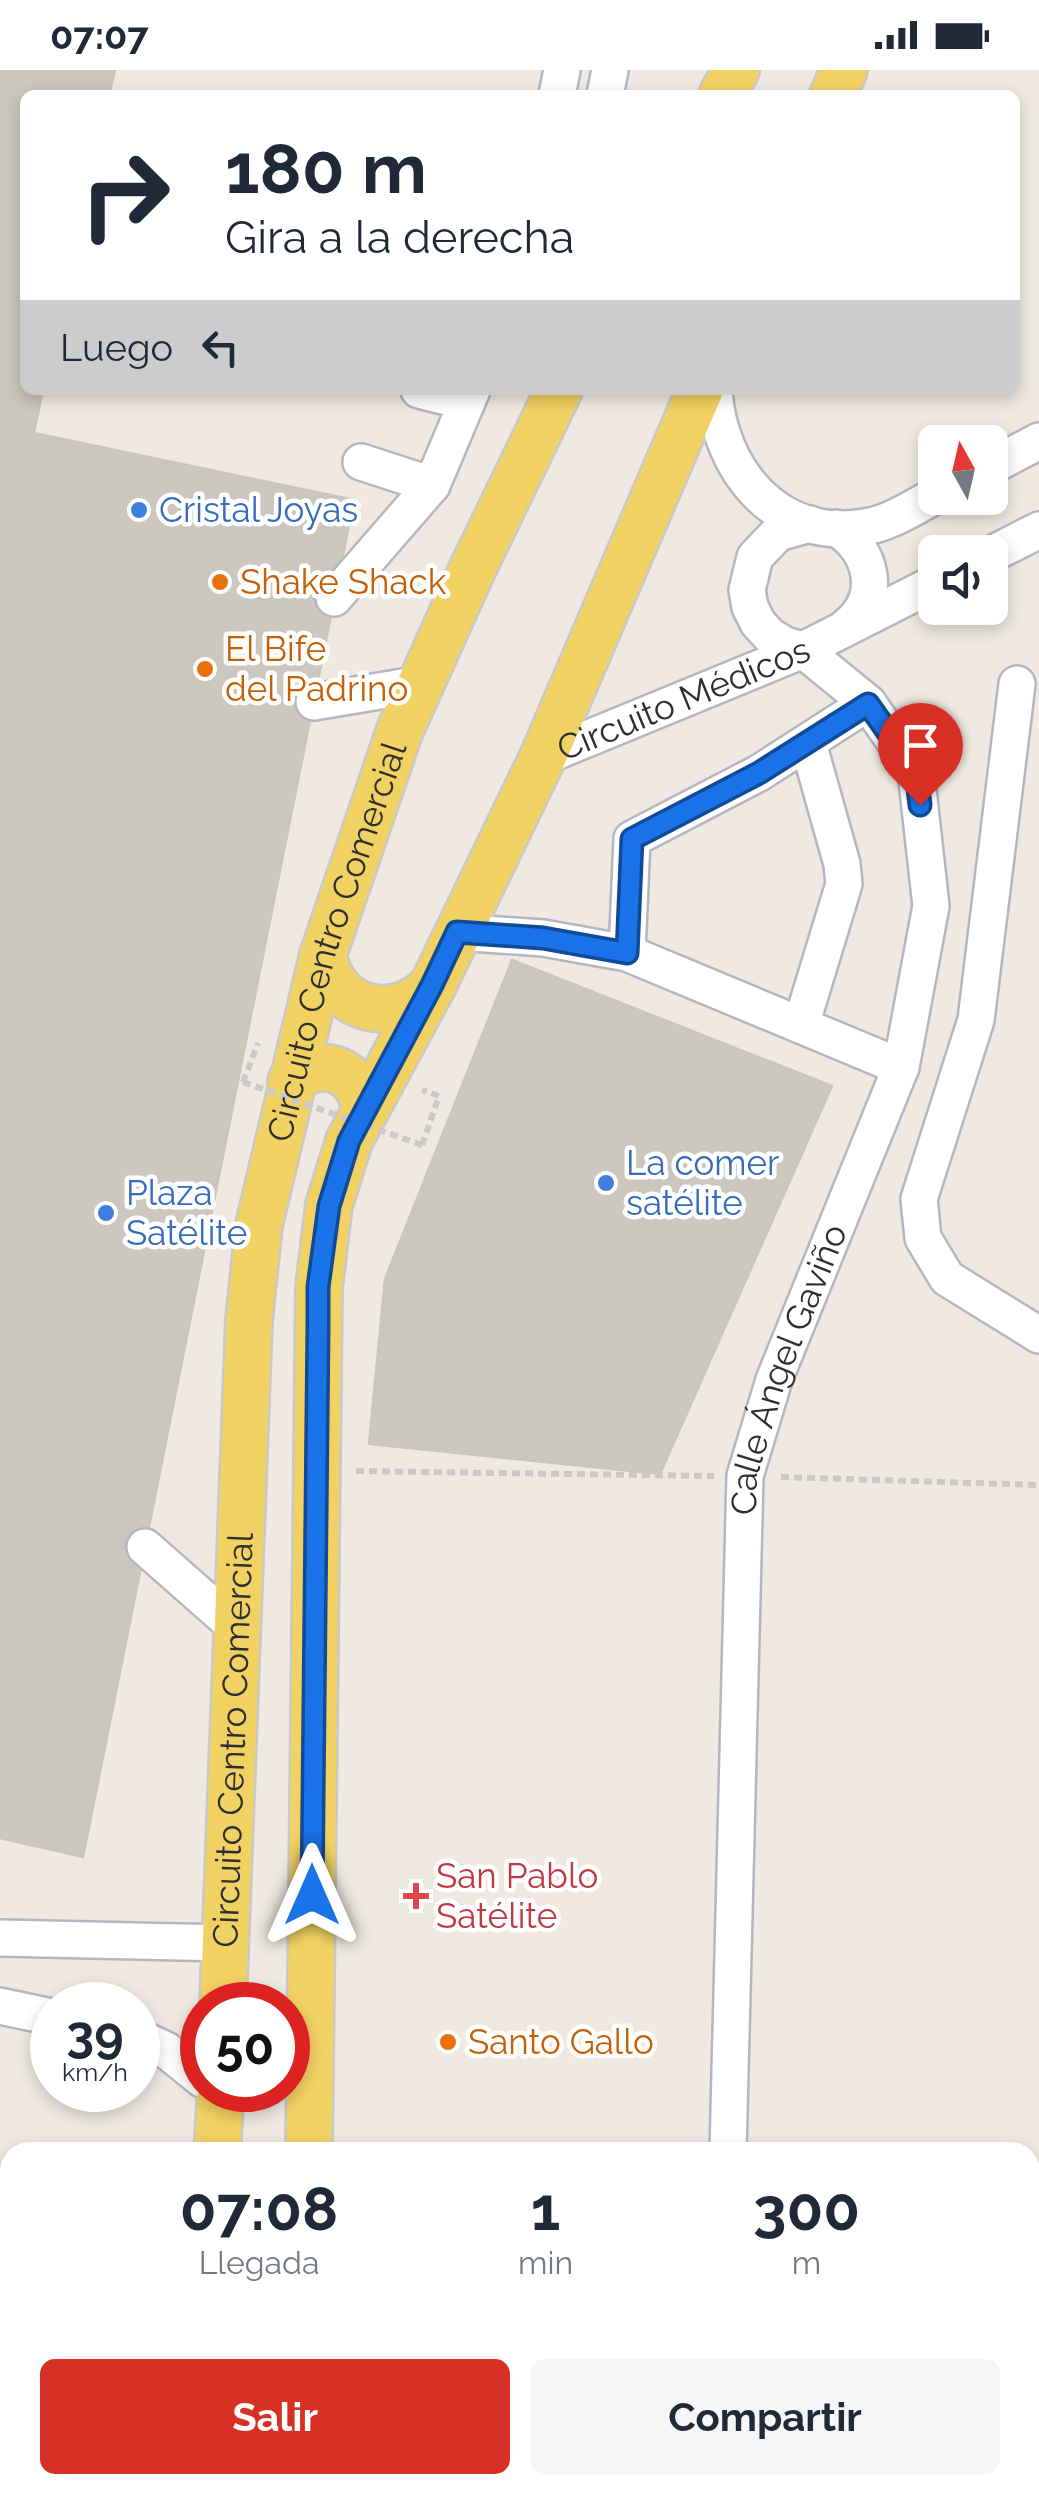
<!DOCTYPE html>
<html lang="es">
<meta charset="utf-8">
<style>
:root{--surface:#fff;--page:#f6f6f7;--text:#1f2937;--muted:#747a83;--accent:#d93025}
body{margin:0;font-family:Raleway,sans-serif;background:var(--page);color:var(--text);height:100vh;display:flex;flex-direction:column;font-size:38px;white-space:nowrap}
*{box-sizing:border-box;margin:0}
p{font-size:32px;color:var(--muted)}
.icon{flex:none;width:55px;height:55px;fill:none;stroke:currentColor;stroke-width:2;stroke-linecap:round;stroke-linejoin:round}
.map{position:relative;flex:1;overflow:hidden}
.side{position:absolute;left:0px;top:2072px;width:1040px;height:352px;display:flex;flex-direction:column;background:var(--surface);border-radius:30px 30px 0 0;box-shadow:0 5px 15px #0003}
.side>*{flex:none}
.banner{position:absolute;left:20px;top:20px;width:1000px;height:305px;border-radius:15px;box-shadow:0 5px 15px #0003;background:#fff;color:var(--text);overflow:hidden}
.needle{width:65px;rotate:352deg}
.fabs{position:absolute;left:918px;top:355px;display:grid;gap:20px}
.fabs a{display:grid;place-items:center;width:90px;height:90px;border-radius:15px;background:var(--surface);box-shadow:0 5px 15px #0003;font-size:50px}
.speed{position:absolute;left:30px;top:1912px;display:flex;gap:20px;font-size:50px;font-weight:700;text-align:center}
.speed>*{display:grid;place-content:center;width:130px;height:130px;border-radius:50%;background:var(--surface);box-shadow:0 5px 15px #0003;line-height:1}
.speed small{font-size:25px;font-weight:400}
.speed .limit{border:15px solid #d22;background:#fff;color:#111}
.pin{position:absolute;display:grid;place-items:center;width:85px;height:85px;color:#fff;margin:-102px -42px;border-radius:50% 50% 50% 0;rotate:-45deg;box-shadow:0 0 10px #0007}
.pin .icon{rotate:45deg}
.me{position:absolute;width:110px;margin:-55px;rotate:0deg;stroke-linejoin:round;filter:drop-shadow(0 0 8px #0008)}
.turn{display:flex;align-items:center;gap:35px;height:210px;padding:0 40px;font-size:45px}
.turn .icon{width:130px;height:130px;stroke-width:2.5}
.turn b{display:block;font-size:70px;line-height:85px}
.then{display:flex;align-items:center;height:95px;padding:0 40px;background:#0003;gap:20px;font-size:38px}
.eta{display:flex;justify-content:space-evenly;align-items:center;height:170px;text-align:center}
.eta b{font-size:60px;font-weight:700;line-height:70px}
.action{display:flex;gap:20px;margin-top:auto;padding:20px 40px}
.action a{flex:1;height:115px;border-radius:15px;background:var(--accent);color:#fff;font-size:40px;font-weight:700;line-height:115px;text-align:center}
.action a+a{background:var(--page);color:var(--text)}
.status{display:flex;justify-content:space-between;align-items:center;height:70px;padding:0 50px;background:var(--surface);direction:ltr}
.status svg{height:28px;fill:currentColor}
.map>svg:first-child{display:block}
</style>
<div class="status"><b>07:07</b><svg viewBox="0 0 49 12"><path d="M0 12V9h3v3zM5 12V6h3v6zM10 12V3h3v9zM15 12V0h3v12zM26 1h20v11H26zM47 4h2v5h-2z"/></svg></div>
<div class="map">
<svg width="1039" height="2424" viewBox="0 0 1039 2424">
<rect width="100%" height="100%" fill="#efe9e1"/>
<!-- building -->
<path fill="#cbc7bf" stroke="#cbc5ba" stroke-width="2.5" d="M0,0h115l-6,25h-84v295h18l-9,43 320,67 -271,1357 -83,-19z
M512,890l320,126 -172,388 -291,-30 16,-165z"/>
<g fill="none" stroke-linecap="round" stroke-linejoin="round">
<!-- minor casing -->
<g stroke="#b4b7c1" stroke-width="40">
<g id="minor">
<path d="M557,25l5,-25"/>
<path d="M605,25l5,-25"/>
<path d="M419,320l48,12"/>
<path d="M714,320c5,80 63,152 151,137 25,-4 47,-19 70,-31"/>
<path d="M361,392l71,23"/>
<path d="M990,397l49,-26"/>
<path d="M836,458c37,22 47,70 11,98"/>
<path d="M990,485l49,-25"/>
<path d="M334,528l98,-113 40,-95"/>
<path d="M1017,614l-41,336 -57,179 4,39 24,40 92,57"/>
<path d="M314,632l107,-18"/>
<path id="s1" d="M543,687l260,-107 132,-67"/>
<path d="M457,862l86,6 84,15 274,114"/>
<path d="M627,883l5,-114 127,-66 109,-70"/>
<path d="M801,955l43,-141 -2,-20 -34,-121"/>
<path d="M145,1477l92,81"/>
<path d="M0,1868l226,5"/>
<path d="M0,1936l52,11"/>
<path d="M138,1967l28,13 36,29"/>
<path id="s2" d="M728,2082l17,-676 29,-96 127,-313 30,-161 -15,-134 -48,-69 -65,-53 -18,-5 -15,-9 -12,-13 -8,-16 -3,-17 8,-33 23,-24 32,-9"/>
<path d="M0,2247l10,3"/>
<path d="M0,2279l10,7"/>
<path d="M720,2424v-9"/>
</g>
</g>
<!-- major casing -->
<g stroke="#c9c9c9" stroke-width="50">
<g id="major">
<path d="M722,25l14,-25"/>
<path d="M833,25l11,-25"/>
<path d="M323,885c10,56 72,72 110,30"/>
<path d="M291,1011c32,-27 70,-10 74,30"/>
<path id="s3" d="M223,1935l26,-685 10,-95 64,-270 77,-225 72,-160 87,-180"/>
<path d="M217,2082l4,-62"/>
<path d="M309,2082l10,-865 10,-82 20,-64 84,-156 110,-228 157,-367"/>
<path d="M193,2424v-9"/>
<path d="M306,2424v-9"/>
</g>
</g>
<!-- path -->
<path stroke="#c9c9c9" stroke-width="6" stroke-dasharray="8 5" stroke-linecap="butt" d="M243,1012l15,-39
M422,1075l17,-49 -17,-6
M356,1401l358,5
M781,1407l258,8"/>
<!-- minor -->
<use href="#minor" stroke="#fff" stroke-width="35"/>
<!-- major -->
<use href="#major" stroke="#f2d163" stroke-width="45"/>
<!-- path-bridge -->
<path stroke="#c9c9c9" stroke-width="6" stroke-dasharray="8 5" stroke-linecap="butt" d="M243,1012l179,63"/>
</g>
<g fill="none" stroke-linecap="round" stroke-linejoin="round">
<!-- route casing -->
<g stroke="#114b97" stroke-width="25">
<path id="route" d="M312,1825l6,-571v-37l11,-81 20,-65 83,-156 25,-53 86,6 84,15 5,-114 127,-66 109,-69 48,68 4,33"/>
</g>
<!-- route -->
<use href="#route" stroke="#1a73e8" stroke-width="18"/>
</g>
<!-- markers -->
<g fill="#3f7fe0" stroke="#fff" stroke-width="4">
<circle cx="139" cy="440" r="10"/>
<circle cx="606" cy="1113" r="10"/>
<circle cx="106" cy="1143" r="10"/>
</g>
<g fill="#e8710a" stroke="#fff" stroke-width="4">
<circle cx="220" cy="512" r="10"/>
<circle cx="205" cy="599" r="10"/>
<circle cx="448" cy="1972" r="10"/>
</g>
<path fill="#e0444e" stroke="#fff" stroke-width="4" d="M411 1811h10v10h10v10h-10v10h-10v-10h-10v-10h10z"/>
<g text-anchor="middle" stroke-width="9" stroke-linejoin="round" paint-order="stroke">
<!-- shop labels -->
<g font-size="35" fill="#366cbe" stroke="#fff" text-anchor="start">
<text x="159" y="452">Cristal Joyas</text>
<text x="626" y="1105">La comer<tspan x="626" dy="40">satélite</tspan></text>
<text x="126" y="1135">Plaza<tspan x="126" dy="40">Satélite</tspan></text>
</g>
<!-- food labels -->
<g font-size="35" fill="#c56008" stroke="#fff" text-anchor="start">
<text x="240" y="524">Shake Shack</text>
<text x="225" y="591">El Bife<tspan x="225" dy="40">del Padrino</tspan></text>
<text x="468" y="1984">Santo Gallo</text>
</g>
<!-- street labels -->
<g font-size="35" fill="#2e2e2e" stroke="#fff">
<text dy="12" stroke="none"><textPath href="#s1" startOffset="152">Circuito Médicos</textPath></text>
<text dy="12" stroke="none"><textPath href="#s3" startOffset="1075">Circuito Centro Comercial</textPath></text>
<text dy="12" stroke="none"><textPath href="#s2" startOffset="790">Calle Ángel Gaviño</textPath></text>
<text dy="12" stroke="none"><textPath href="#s3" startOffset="265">Circuito Centro Comercial</textPath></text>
</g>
<!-- health labels -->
<g font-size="35" fill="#be3a42" stroke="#fff" text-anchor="start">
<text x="436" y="1818">San Pablo<tspan x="436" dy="40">Satélite</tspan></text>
</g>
</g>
</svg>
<div class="fabs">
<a><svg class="needle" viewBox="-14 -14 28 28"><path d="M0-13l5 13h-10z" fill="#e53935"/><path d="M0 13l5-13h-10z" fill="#747a83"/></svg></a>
<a><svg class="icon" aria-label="sound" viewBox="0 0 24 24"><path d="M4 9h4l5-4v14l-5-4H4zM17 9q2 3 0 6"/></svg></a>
</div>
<div class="speed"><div>39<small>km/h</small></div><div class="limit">50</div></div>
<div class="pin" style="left:920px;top:735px;background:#d93025"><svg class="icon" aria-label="arrive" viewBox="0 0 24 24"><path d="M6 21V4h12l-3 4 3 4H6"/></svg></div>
<svg class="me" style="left:312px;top:1825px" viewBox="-20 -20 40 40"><path d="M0-17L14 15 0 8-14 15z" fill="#1a73e8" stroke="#fff" stroke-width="4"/></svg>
<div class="banner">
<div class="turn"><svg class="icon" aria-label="right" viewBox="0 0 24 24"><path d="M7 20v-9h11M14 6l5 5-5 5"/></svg><div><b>180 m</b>Gira a la derecha</div></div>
<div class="then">Luego<svg class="icon" aria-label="left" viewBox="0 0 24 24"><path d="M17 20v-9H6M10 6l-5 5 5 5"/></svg></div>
</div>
<section class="side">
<div class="eta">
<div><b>07:08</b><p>Llegada</p></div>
<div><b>1</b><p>min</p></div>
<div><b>300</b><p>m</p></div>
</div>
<div class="action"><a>Salir</a><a>Compartir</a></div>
</section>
</div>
